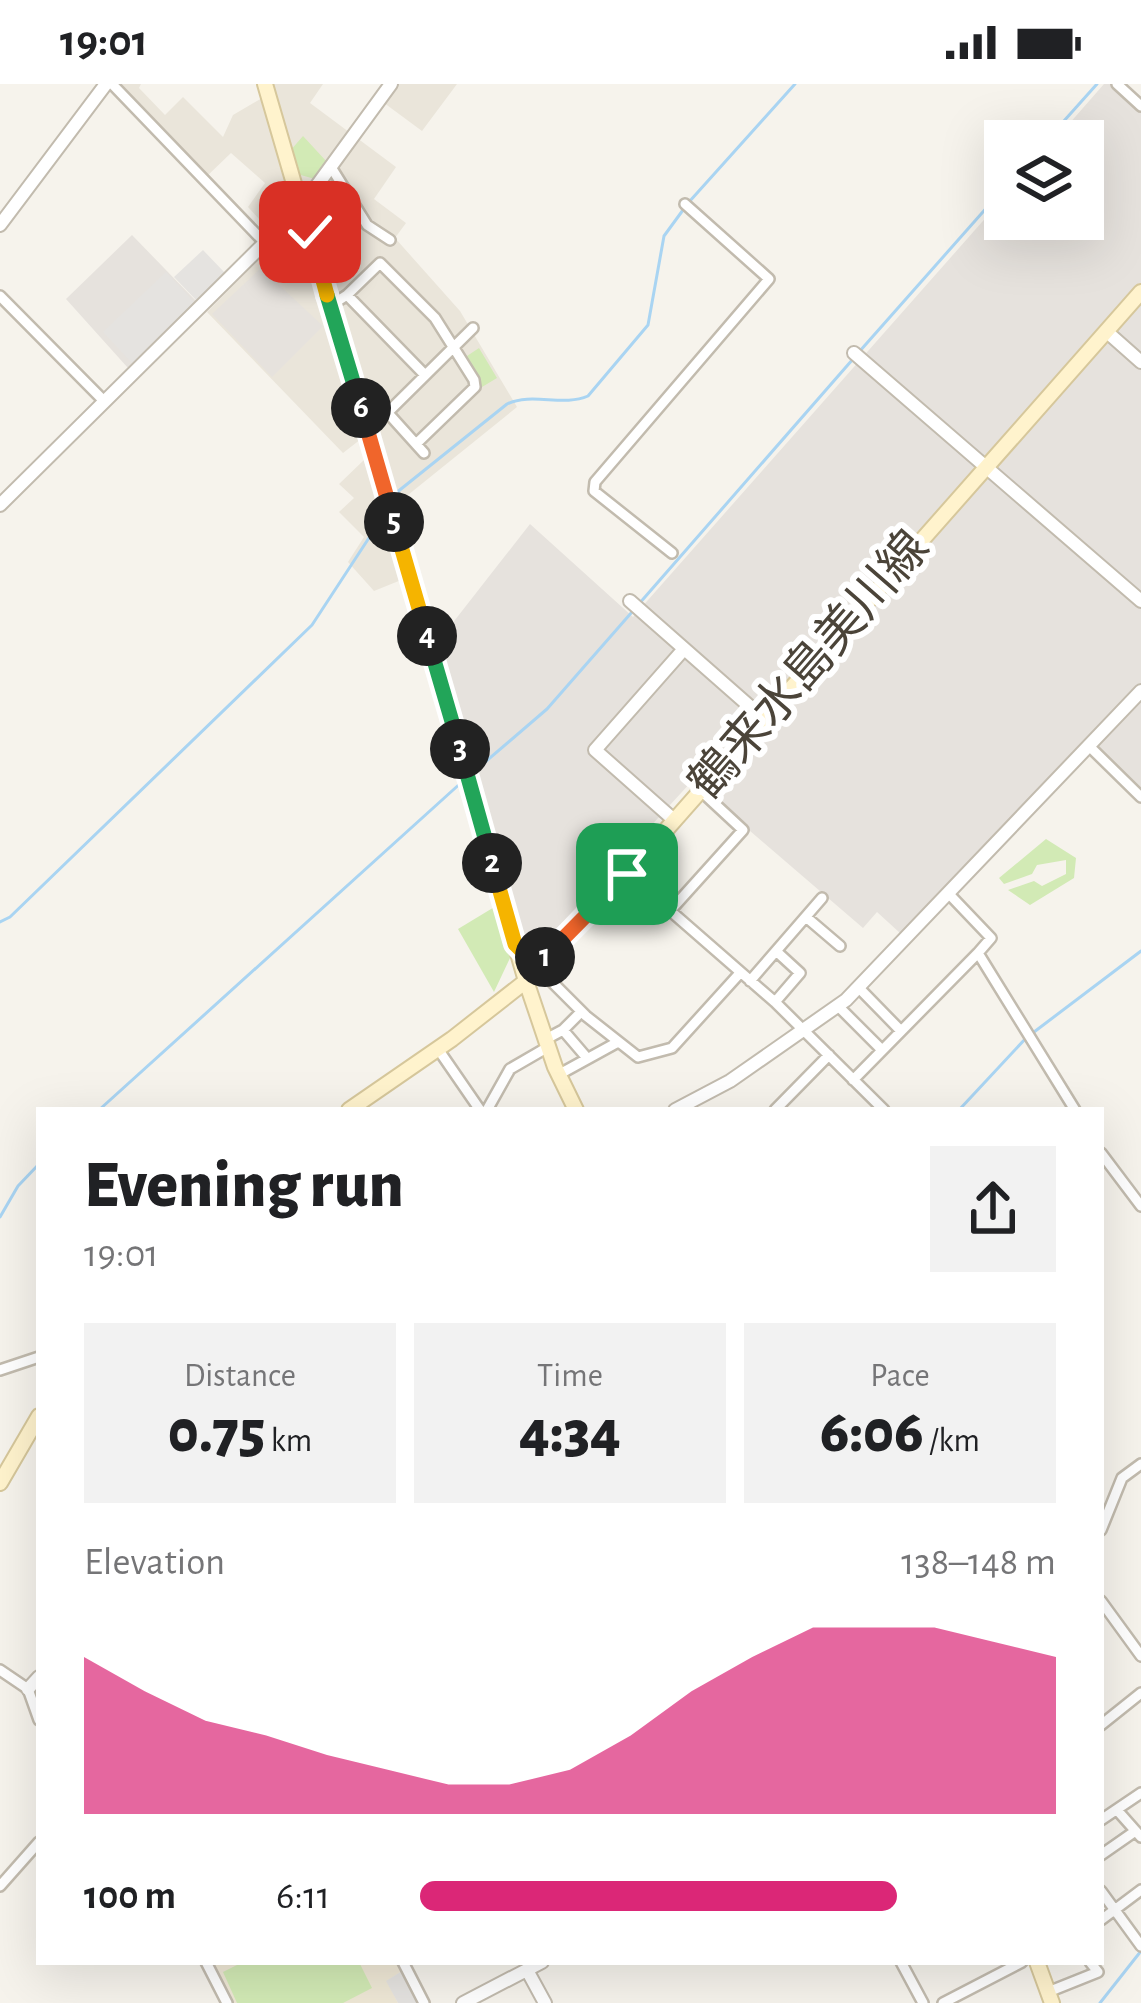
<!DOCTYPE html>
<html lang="en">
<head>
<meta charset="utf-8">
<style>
  body { margin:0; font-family:"Alegreya Sans","Noto Sans JP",sans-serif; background:#f2f2f2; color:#202124; height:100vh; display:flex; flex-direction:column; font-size:45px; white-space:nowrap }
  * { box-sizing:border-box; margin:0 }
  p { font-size:39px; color:#757577 }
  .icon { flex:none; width:66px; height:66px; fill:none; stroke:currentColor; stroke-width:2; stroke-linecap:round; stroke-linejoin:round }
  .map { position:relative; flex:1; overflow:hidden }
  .side { position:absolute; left:36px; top:1023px; width:1068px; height:858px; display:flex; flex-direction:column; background:#fff; border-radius:0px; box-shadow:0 12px 48px #0002 }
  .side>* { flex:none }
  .controls { position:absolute; left:984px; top:36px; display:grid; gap:24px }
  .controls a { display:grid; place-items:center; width:120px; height:120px; border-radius:0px; background:#fff; box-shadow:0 12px 48px #0002; font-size:60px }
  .pin { position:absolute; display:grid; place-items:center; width:102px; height:102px; color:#fff; margin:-51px; border-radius:24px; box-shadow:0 6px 18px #0006 }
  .km { position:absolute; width:60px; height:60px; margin:-30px; border-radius:50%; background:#222; color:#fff; font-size:33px; line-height:60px; text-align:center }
  .round { display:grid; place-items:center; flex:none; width:126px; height:126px; border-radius:0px; background:#f2f2f2 }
  .summary { display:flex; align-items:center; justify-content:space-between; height:204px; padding:0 48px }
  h1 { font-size:66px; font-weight:800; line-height:90px }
  .metrics { display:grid; grid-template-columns:repeat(3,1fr); gap:18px; height:204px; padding:12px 48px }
  .metrics div { display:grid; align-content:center; border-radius:0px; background:#f2f2f2; text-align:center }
  .metrics b { font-size:60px; font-weight:800 }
  .metrics small { font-size:33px; font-weight:400 }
  .metrics p { font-size:33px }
  .chart { height:336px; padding:24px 48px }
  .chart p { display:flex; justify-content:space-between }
  .chart svg { width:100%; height:216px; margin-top:12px; fill:#db2777; opacity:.7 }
  ul { padding:0 48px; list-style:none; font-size:39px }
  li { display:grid; grid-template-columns:192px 144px 1fr; align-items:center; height:90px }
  li i { height:30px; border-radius:15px; background:#db2777 }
  .status { display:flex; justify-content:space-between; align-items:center; height:84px; padding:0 60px; background:#fff; direction:ltr }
  .status svg { height:33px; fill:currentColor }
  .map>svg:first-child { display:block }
  .residential { fill:#eae5da }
  .industrial { fill:#e6e2dd }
  .education { fill:#efe8d6 }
  .green { fill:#d2eab5 }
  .parking { fill:#e5e3e0 }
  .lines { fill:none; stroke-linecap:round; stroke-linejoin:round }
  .stream { stroke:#a9d4f2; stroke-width:3 }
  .minor-casing { stroke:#c2bbae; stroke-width:14 }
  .tertiary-casing { stroke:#c2bbae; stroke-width:16 }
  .secondary-casing { stroke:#d6c79b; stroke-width:18 }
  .minor { stroke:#fff; stroke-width:9 }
  .tertiary { stroke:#fff; stroke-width:12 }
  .secondary { stroke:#fff3cd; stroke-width:14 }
  .split-1-casing { stroke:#fff; stroke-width:24 }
  .split-2-casing { stroke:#fff; stroke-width:24 }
  .split-3-casing { stroke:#fff; stroke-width:24 }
  .split-4-casing { stroke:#fff; stroke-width:24 }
  .split-5-casing { stroke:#fff; stroke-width:24 }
  .split-6-casing { stroke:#fff; stroke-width:24 }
  .split-7-casing { stroke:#fff; stroke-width:24 }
  .split-8-casing { stroke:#fff; stroke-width:24 }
  .split-1 { stroke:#f0652b; stroke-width:15 }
  .split-2 { stroke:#f5b400; stroke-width:15 }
  .split-3 { stroke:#22a559; stroke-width:15 }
  .split-4 { stroke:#22a559; stroke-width:15 }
  .split-5 { stroke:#f5b400; stroke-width:15 }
  .split-6 { stroke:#f0652b; stroke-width:15 }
  .split-7 { stroke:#22a559; stroke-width:15 }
  .split-8 { stroke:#f5b400; stroke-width:15 }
  .labels { text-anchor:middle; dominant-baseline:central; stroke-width:12; stroke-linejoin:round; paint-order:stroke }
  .street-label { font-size:48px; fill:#4b4439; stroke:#fff }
</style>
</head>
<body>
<div class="status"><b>19:01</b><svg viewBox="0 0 49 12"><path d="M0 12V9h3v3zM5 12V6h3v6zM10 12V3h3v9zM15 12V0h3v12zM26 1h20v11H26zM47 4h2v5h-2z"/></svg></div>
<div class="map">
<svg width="1141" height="1919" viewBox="0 0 1141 1919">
  <rect width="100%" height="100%" fill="#f6f3ec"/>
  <path class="residential" d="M116 0H141L139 4 165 31 183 13 223 53 233 31 262 14 258 0H323L310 19 396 83 374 115 406 139 395 154 460 227 517 323 398 419 416 490 374 507 348 478 364 453 339 428 354 414 339 400 365 375 361 355 343 369 207 228 278 156 248 123 265 99 231 69 206 93Z
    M386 0H457L422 47 376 13Z"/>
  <path class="industrial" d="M1104 0H1112L1141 25V718L1084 664 900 849 877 828 863 844 692 697 537 866 519 846 501 796 437 559 530 440 633 533 1005 112V135H1083V57H1054Z
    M132 151 197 218 128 284 66 215Z
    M261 184 323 242 272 293 212 230Z"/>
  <path class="education" d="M215 1878H398L402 1887 387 1897 398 1919H228L212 1885Z"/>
  <path class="green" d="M303 52 327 78 315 95 297 90 290 67Z
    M479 264 497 294 482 303 464 274Z
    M1046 755 1076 774 1074 794 1030 821 1008 806 1034 797 1042 802 1066 790V776L1037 781 1032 790 1004 800 999 794Z
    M496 822 511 872 494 908 458 845Z
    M243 1878H359L372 1904 343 1919H237L223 1888Z"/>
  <path class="parking" d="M203 166 225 189 196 216 174 193Z
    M166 188 194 218 132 279 103 248Z
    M402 1887 419 1919H398L386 1897Z"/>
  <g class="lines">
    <path class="stream" d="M1046 57 1097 0
      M689 118 795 0
      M859 268 1005 103
      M396 409 507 320C532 308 563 323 588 312L648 241 664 152 683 126
      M638 521 853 275
      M470 691 547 625 632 528
      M0 838 10 833 312 541 382 434
      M1034 948 1141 867
      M99 1026 463 697
      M959 1026 1027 953
      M0 1133 18 1102 39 1080
      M1101 1765 1126 1747
      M1100 1919 1141 1867"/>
    <g class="minor-casing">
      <path id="minor" d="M112 0 265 159
        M1117 0 1141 22
        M331 83 367 141 390 156
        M347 211 425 291
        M0 212 104 317
        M330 222 347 211 380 179 435 234 474 296 475 303 416 360
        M387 328 424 369
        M366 343 377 339 473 244
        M672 469 594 407 595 398 769 195 685 120
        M1089 662 1141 713
        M627 789 775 918 884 1026
        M949 810 991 854 978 869 1075 1026
        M670 827 743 746 701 707
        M806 833 840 862
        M538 884 586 932 638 973 672 964 740 889
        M750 897 822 814
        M858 903 901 947
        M775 918 800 889 776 867
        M838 922 882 966
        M563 946 587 974
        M546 955 563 946 581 928
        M438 965 480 1026
        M558 991 618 958
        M853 996 978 869
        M487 1026 510 985 548 963
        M775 1026 829 971
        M1101 1069 1141 1122
        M0 1286 39 1273
        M1101 1446 1122 1394 1141 1380
        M1101 1517 1141 1572
        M0 1586 28 1605 39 1636
        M1101 1641 1141 1609
        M1117 1726 1141 1753
        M1101 1736 1141 1709
        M1101 1771 1134 1748
        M0 1802 39 1758
        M1101 1807 1141 1862
        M1101 1836 1141 1806
        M206 1878 227 1919
        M403 1878 424 1919
        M901 1878 923 1919
        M1048 1908 1098 1888 1090 1878
        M943 1919 1022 1878"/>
    </g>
    <g class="tertiary-casing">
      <path id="tertiary" d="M0 141 106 0
        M1106 247 1141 278
        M854 269 1141 517
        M0 421 302 122 391 0
        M630 517 764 635
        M674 736 595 666 684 565
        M675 1026 730 997 846 916 1141 607
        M28 1605 39 1593
        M527 1886 545 1919
        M463 1919 542 1878"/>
    </g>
    <g class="secondary-casing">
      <path id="secondary" d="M265 0 526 897 555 983 576 1026
        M349 1026 452 955 526 897 605 815 1141 208
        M0 1399 39 1332
        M1037 1878 1052 1919"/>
    </g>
    <use href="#minor" class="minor"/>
    <use href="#tertiary" class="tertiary"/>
    <use href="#secondary" class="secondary"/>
  </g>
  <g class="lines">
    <g class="split-1-casing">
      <path id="split-1" d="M545 873 627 790"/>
    </g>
    <g class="split-2-casing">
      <path id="split-2" d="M492 779 515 860 527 872 545 873"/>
    </g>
    <g class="split-3-casing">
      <path id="split-3" d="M460 665 492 779"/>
    </g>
    <g class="split-4-casing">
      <path id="split-4" d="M427 552 460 665"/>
    </g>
    <g class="split-5-casing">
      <path id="split-5" d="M394 438 427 552"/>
    </g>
    <g class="split-6-casing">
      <path id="split-6" d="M361 324 394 438"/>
    </g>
    <g class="split-7-casing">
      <path id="split-7" d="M327 211 361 324"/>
    </g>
    <g class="split-8-casing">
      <path id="split-8" d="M310 148 327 211"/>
    </g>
    <use href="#split-1" class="split-1"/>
    <use href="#split-2" class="split-2"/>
    <use href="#split-3" class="split-3"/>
    <use href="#split-4" class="split-4"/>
    <use href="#split-5" class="split-5"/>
    <use href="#split-6" class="split-6"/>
    <use href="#split-7" class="split-7"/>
    <use href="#split-8" class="split-8"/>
  </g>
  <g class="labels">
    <g class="street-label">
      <text transform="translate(810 582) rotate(-49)">鶴来水島美川線</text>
    </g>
  </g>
</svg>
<div class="controls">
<a><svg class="icon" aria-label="layers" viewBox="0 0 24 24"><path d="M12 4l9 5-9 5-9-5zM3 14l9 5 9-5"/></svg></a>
</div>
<div class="pin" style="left:627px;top:790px;background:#1e9e55"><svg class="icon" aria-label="arrive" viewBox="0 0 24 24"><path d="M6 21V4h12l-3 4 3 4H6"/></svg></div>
<div class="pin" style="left:310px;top:148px;background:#d93025"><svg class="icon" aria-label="check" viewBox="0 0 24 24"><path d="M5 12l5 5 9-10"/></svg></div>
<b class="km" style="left:545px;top:873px">1</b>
<b class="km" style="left:492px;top:779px">2</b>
<b class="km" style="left:460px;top:665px">3</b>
<b class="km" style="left:427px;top:552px">4</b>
<b class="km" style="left:394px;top:438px">5</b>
<b class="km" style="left:361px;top:324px">6</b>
<section class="side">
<div class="summary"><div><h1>Evening run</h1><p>19:01</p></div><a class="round"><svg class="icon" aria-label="share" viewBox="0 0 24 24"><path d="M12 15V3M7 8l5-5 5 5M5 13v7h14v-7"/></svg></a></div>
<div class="metrics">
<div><p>Distance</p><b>0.75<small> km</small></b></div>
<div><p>Time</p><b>4:34</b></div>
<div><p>Pace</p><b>6:06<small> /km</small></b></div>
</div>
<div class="chart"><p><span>Elevation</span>138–148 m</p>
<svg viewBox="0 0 160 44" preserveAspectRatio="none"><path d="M0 44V12L10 19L20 25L30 28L40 32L50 35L60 38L70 38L80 35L90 28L100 19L110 12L120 6L130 6L140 6L150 9L160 12V44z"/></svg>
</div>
<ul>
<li><b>100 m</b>6:11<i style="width:75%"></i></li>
</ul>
</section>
</div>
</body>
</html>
